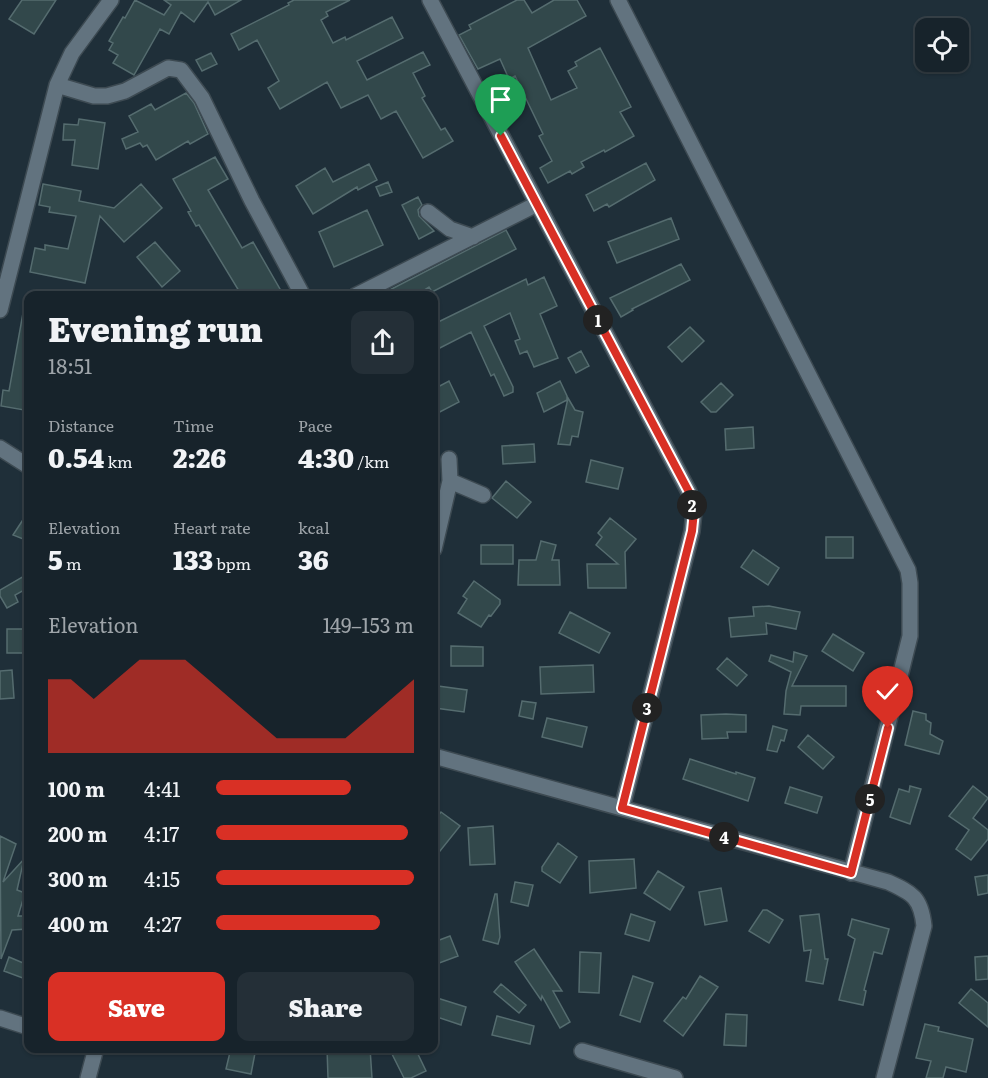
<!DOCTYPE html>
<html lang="en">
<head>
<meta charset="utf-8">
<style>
  body { margin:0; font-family:Literata,serif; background:#242f37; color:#f1f3f6; height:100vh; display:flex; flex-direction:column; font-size:22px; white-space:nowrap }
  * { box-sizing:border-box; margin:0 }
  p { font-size:20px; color:#9ea4a9 }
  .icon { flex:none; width:33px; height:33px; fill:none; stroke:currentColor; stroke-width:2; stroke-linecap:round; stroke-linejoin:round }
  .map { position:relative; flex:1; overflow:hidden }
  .details { position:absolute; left:24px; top:291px; width:414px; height:762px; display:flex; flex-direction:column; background:#17232b; border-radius:12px; box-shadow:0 2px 4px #0004,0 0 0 2px #364047 }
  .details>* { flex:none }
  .buttons { position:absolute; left:915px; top:18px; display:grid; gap:12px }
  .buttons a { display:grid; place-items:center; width:54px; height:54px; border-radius:12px; background:#17232b; box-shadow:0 2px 4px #0004,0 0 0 2px #364047; font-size:30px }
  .pin { position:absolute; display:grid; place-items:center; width:51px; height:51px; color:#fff; margin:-62px -26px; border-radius:50% 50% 50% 0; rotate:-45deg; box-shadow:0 0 6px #0007 }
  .pin .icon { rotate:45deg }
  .km { position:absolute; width:30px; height:30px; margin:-15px; border-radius:50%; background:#222; color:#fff; font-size:16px; line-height:30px; text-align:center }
  .round { display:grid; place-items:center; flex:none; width:63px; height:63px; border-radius:12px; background:#242f37 }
  .overview { display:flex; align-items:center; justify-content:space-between; height:102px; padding:0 24px }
  h1 { font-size:33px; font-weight:800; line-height:45px }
  .metrics { display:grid; grid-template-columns:repeat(3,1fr); gap:9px; height:102px; padding:6px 24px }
  .metrics div { display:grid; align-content:center }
  .metrics b { font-size:26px; font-weight:800 }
  .metrics small { font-size:16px; font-weight:400 }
  .metrics p { font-size:16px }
  .chart { height:168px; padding:12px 24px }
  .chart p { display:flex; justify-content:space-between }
  .chart svg { width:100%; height:108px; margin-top:6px; fill:#d93025; opacity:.7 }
  .button { display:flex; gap:12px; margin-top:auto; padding:12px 24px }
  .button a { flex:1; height:69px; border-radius:12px; background:#d93025; color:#fff; font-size:24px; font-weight:800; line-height:69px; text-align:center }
  .button a+a { background:#242f37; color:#f1f3f6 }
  ul { padding:0 24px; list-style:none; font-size:20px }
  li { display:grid; grid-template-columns:96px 72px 1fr; align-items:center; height:45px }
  li i { height:15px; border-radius:8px; background:#d93025 }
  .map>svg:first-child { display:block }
  .building { fill:#32484b; stroke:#556c6f; stroke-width:1.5 }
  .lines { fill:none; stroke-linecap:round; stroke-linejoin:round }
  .minor-casing { stroke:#3d4a52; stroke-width:18 }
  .minor { stroke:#62737f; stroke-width:15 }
  .route-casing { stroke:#fff; stroke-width:12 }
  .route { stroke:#d93025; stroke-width:8 }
</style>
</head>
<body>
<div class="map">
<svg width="988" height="1078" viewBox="0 0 988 1078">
  <rect width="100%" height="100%" fill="#1f2f39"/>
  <path class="building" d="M22 0H56L34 34 9 19Z
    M135 0 164 15 171 5 164 0H241L215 15 208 2 194 22 181 12 169 34 160 29 134 75 113 63 118 55 109 50 113 43 109 41 123 17 125 18Z
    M294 0H350L326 12 328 16 321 20 333 43 345 37 346 40 392 17 403 38 357 61 367 80 423 52 430 65 413 73 425 96 422 98 441 130 445 128 453 141 423 158 396 111 381 119 368 95 341 108 327 82 280 109 268 88 279 81 257 40 239 50 231 34 289 5 288 3Z
    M517 0H524L532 13 554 0H577L586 16 528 48 551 100 577 88 568 71 577 66 575 62 600 48 631 107 620 112 634 136 605 152 604 150 581 162 584 167 572 174 570 171 548 183 540 168 552 161 539 136 543 134 515 76 509 79 500 59 478 69 459 35 471 29 469 25Z
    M211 53 217 64 202 71 196 60Z
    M186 93 194 103 208 134 190 144 188 141 156 160 147 145 143 147 140 143 126 149 122 139 138 132 129 116 151 104 155 110Z
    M79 119 105 123 98 169 72 165 75 140H63L64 124 78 125Z
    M215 157 228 179 208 190 242 248 253 242 284 296H242L199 225 196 226 188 212 191 211 173 179Z
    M646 163 655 180 609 207 607 204 594 211 586 195Z
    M369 164 377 180 358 190 357 187 313 214 296 186 325 168 333 182Z
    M388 182 392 192 380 196 376 187Z
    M43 184 81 191 79 201 114 208 141 184 162 208 124 242 100 216 85 283 30 272 35 248 45 250V245L68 249 76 216 49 212 50 207 39 205Z
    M418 197 422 205 418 210 419 216 434 231 419 239 402 205Z
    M367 210 383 245 334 267 319 232Z
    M671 218 679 239 617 263 608 242Z
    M506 230 516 249 432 292 429 287 415 296H378Z
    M155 242 180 271 162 287 137 257Z
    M681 264 690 280 632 309 633 310 621 317 610 298Z
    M544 277 557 306 540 314 558 358 534 367 527 351 520 354 515 341 520 339 510 313 484 326 513 387V392L504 396 494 374 491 376 471 332 434 351V324L526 279 528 285Z
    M23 313H28V383L24 410 1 406 3 390 9 391Z
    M690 327 704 341 682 362 668 347Z
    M581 351 589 366 576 373 568 358Z
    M449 381 459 402 434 415V389Z
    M560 381 567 396V400L544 412 537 393Z
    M721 383 733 395 716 412H711L701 402Z
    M568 398 575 410 583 412 578 437 572 436 570 445 558 444Z
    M753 427 754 448 726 450 725 429Z
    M534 444 535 462 503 464 502 446Z
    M591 460 623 468 618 489 586 482Z
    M506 481 531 502 517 518 492 498Z
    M28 512V541L13 535Z
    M610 518 636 539 625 552 626 588H588L587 564H618L596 545 602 537 598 533Z
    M826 537H853V558H826Z
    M541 541 556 545 552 560H559L560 585H518L519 560H536Z
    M481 545H513V564H481Z
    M753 550 779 568 768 585 741 567Z
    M24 576 28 588 15 595 18 602 7 608 0 596V590Z
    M474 581 500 600V604L491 616 489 615 481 627 458 613 467 599 463 596Z
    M769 606 800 612 796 629 766 623 767 634 731 637 729 618 754 616 753 607Z
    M570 612 610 633 599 653 559 633Z
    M7 629H24V632H28V653H7Z
    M833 634 864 653 853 671 822 651Z
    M451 646 483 647V666H451Z
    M794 652 807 656 792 686H846V706H801L800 715 784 714 786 691 791 672 769 661 771 655 793 662Z
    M727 658 747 675 737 686 717 669Z
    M593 665 594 692 541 694 540 667Z
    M12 670 14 698 0 699V671Z
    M438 686 467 690 464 712 435 708Z
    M522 701 536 703 533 719 519 716Z
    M913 711 926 714V720L931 723 930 734 943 741 939 754 905 745Z
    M726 714 746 715V732H727L728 738 702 739 701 715Z
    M547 718 587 727 582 747 542 737Z
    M773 726 787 730 784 741 781 740 777 752 767 750Z
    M808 735 834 757 823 769 798 747Z
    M690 759 736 774V772L755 778 748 801 683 779Z
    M910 786 921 789 910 824 890 817 899 789 909 792Z
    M973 786 988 798 973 818 988 830V839L971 860 956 849 969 830 949 816Z
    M790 787 822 797 817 813 785 803Z
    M441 812 460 826 440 851 434 846V821Z
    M493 826 495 864 470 865 468 828Z
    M0 836 16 844 3 882 24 859 17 890 25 893 18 916H28V929L12 930 1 959Z
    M558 843 577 857 560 883 542 871V867Z
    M634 859 636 888 590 893 589 861Z
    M658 871 684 887 670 910 644 893Z
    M988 875V893L978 895 975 877Z
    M515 882 533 885 528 906 511 902Z
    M721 888 727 921 705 925 699 892Z
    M495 894H497L500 937 498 944 483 940Z
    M763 910H767L783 920 769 943 749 931Z
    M631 914 655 922 649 941 625 934Z
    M819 914 825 959H828L823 984 806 981 811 950 804 951 800 916Z
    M852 919 889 929 882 954 874 952 864 990 866 991 863 1005 839 1000 855 939 848 935Z
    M450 936 458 956 434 965V942Z
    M534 949 562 991H553L570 1022 560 1028 542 996 541 1000 515 962Z
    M580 952 601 953 599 993 579 992Z
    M988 956V979L976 980 975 957Z
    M9 957 28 965V980L4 971Z
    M633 976 653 983 640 1022 620 1015Z
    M700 976 718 987 683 1036 664 1021 683 997 686 999Z
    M501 984 526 1005 519 1013 494 992Z
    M971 989 988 1003V1027L959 1003Z
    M434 997 466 1007 461 1025 434 1016Z
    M726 1014 747 1015 746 1046 724 1045Z
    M497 1016 534 1026 530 1044 492 1035Z
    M925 1024 939 1027 938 1031 973 1039 966 1072 946 1067 943 1078H926L931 1061 916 1058Z
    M231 1048H256L251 1074 226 1069Z
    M327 1048H370L372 1078H328Z
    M389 1048H415L426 1071 411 1078H404Z"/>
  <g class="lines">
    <g class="minor-casing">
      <path id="minor" d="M430 0 689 492 694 511 692 531 622 808
        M618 0 908 570 910 583V636L851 873
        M57 85 94 96H107L125 91 168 68 181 70 202 98 252 201 303 296
        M428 212 450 229 473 237
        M355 296 537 204
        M0 310 57 85 72 53 111 0
        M0 448 28 466
        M450 481 483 495
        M434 549 450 481 449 459
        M434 756 888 882C912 893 921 897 924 926L884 1078
        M0 1018 28 1027
        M582 1051 675 1078
        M88 1078 96 1048"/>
    </g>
    <use href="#minor" class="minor"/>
  </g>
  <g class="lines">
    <g class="route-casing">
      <path id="route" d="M501 136 689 492 694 511 692 531 622 808 851 873 888 728"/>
    </g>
    <use href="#route" class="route"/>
  </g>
</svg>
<div class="buttons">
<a><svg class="icon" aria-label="locate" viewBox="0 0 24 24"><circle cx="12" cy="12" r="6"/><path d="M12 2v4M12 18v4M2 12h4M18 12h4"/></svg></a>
</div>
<div class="pin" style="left:501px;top:136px;background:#1e9e55"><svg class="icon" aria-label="arrive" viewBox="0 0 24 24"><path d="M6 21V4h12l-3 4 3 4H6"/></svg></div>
<div class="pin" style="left:888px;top:728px;background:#d93025"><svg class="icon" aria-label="check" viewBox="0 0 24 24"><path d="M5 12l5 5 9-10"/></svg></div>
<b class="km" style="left:598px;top:320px">1</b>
<b class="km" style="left:692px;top:505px">2</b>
<b class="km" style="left:647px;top:708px">3</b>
<b class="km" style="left:724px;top:837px">4</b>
<b class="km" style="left:870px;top:799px">5</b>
<section class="details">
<div class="overview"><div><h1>Evening run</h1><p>18:51</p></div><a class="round"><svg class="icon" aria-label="share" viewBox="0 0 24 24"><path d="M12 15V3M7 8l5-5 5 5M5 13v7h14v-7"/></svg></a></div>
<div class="metrics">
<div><p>Distance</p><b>0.54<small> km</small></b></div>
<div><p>Time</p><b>2:26</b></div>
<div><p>Pace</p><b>4:30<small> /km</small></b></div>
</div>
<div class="metrics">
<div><p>Elevation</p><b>5<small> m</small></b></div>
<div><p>Heart rate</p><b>133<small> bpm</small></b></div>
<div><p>kcal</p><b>36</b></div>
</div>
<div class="chart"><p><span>Elevation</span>149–153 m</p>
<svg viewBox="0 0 160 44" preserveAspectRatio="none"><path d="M0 44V14L10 14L20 22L30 14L40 6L50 6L60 6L70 14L80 22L90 30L100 38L110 38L120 38L130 38L140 30L150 22L160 14V44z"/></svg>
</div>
<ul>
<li><b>100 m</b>4:41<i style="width:68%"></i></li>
<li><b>200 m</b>4:17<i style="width:97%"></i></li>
<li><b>300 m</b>4:15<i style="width:100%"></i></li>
<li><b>400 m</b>4:27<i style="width:83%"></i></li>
</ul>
<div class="button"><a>Save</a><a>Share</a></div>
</section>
</div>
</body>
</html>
